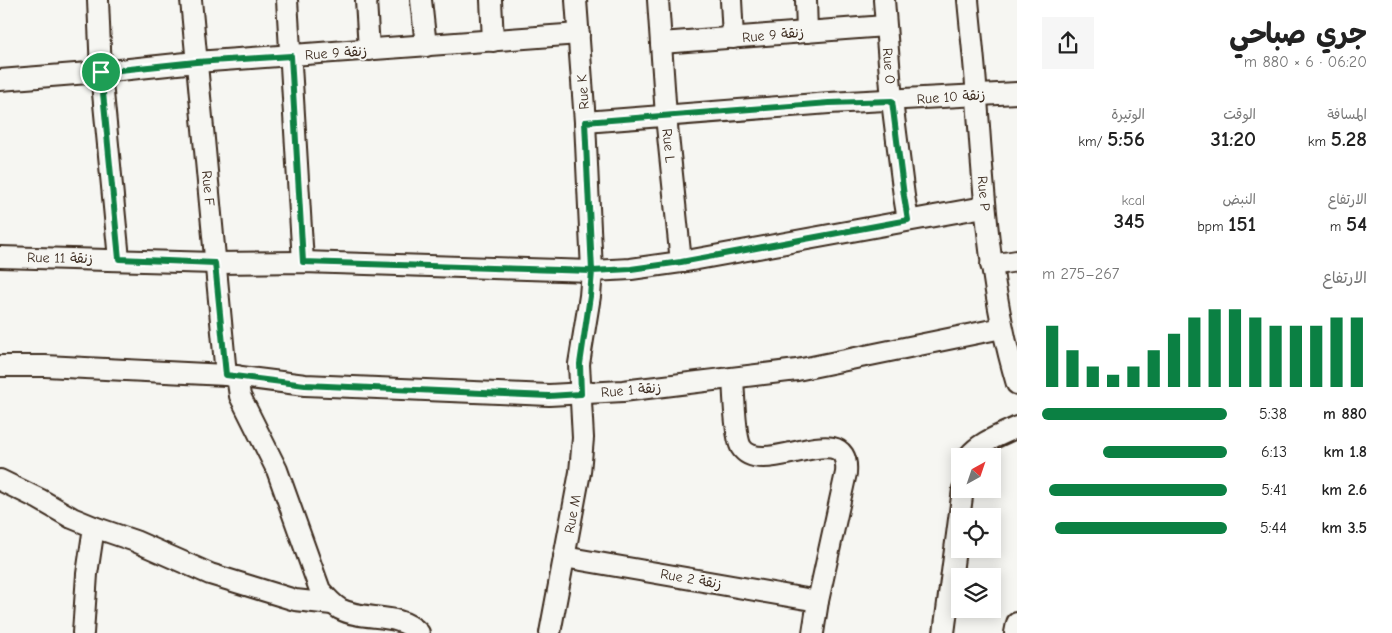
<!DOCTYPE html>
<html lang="ar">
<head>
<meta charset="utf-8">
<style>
  body { margin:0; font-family:"Comic Neue","Playpen Sans Arabic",sans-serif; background:#f6f6f6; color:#222; direction:rtl; height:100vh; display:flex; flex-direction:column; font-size:19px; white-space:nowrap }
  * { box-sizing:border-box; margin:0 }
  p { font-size:16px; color:#767676 }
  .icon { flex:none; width:28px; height:28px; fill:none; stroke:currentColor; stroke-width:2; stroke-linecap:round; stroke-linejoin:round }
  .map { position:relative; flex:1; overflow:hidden; direction:ltr }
  .details { display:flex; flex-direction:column; background:#fff; width:375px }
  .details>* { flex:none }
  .needle { width:32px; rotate:40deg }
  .tools { position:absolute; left:951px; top:448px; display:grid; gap:10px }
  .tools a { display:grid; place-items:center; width:50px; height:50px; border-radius:0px; background:#fff; box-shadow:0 2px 12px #0003; font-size:25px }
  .pin { position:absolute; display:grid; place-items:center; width:42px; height:42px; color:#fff; margin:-21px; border:2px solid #fff; border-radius:50%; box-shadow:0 1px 5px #0007 }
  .round { display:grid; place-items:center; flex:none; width:52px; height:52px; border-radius:0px; background:#f6f6f6 }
  .overview { display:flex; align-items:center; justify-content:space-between; height:85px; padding:0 25px }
  h1 { font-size:28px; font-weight:700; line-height:38px }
  .metrics { display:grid; grid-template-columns:repeat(3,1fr); gap:8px; height:85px; padding:5px 25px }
  .metrics div { display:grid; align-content:center }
  .metrics b { font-size:21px; font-weight:700 }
  .metrics small { font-size:14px; font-weight:400 }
  .metrics p { font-size:14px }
  .chart { height:140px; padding:10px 25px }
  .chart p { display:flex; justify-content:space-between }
  .chart svg { width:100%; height:90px; margin-top:5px; stroke:#0b8043; stroke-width:6 }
  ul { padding:0 25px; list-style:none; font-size:16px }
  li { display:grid; grid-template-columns:80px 60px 1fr; align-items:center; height:38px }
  li i { height:12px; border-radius:6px; background:#0b8043 }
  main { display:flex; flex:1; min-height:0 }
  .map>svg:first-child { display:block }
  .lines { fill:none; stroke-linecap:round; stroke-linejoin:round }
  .minor-casing { stroke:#3b2a1e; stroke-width:24 }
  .minor { stroke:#f6f6f2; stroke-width:20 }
  .route-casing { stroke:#fff; stroke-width:10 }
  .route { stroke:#0b8043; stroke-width:6 }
  .labels { text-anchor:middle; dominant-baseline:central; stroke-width:4; stroke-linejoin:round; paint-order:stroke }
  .street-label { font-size:14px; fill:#3b2a1e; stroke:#f6f6f2 }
</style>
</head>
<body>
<main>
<section class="details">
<div class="overview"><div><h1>جري صباحي</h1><p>06:20 · 6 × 880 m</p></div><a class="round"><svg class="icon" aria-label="share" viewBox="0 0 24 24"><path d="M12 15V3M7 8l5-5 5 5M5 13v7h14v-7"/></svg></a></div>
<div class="metrics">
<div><p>المسافة</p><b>5.28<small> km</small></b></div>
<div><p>الوقت</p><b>31:20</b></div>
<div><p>الوتيرة</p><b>5:56<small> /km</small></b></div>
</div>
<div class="metrics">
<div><p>الارتفاع</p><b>54<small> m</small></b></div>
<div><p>النبض</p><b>151<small> bpm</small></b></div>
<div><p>kcal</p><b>345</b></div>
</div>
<div class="chart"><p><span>الارتفاع</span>267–275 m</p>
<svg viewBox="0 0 160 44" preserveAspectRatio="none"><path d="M5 44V14M15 44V26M25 44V34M35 44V38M45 44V34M55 44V26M65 44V18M75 44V10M85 44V6M95 44V6M105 44V10M115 44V14M125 44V14M135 44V14M145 44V10M155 44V10"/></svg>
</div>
<ul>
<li><b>880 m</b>5:38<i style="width:100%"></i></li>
<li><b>1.8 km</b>6:13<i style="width:67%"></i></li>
<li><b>2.6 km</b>5:41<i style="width:96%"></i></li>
<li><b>3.5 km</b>5:44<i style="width:93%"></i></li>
</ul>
</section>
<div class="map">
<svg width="1017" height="633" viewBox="0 0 1017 633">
  <rect width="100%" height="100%" fill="#f6f6f2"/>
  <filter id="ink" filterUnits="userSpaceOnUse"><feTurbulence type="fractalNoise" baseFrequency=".02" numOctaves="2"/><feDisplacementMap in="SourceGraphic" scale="10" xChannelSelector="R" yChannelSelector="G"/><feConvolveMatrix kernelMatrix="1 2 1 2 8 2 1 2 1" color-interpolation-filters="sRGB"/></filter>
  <g filter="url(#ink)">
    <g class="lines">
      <g class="minor-casing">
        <g id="minor">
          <path d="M98 0 101 72 119 259"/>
          <path id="s1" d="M191 0 226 375"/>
          <path d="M287 0 303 262"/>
          <path d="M366 0 369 50"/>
          <path d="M421 0 426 46"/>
          <path d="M491 0 493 41"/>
          <path id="s2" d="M658 0 666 116 681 262"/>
          <path d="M731 0 733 38"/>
          <path d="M806 0 807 32"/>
          <path id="s3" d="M884 0 892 101 904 196 908 220"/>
          <path id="s4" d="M968 0C971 33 975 66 977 99 984 195 989 291 1017 384"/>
          <path d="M661 43 885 26"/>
          <path d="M0 80 101 72 196 62 579 34"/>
          <path d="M585 122 829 103 1017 93"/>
          <path d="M0 257 215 263 303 262 592 271 631 269 681 262 984 207"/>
          <path d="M991 265 1017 261"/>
          <path d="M0 366H45L226 375 305 385 549 395 623 391 797 370 1002 328"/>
          <path d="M237 376 240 396 277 470 320 590C326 597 332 604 340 609 365 622 398 611 419 633"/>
          <path d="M733 378C734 393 735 436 741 447 762 481 851 413 846 473L818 601 813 633"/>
          <path d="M969 456C980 442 1001 435 1017 427"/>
          <path d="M0 480 39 499 72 518 94 527 87 574 83 633"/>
          <path d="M94 527 135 541 210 574 295 600 332 604"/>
          <path d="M564 557 818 601"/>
          <path id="s5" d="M550 633 580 472 583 438 579 364 590 296 592 271 585 122 576 0"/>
          <path d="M944 633 963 489"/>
          <path d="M1015 633 1017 623"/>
        </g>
      </g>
      <use href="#minor" class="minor"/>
    </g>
  </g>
  <g class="lines" filter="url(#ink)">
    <g class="route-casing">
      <path id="route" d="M101 72 119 259 215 263 226 375 305 385 549 396 581 394 580 364 590 296 592 271 631 269 681 262 908 220 904 196 892 101 829 103 585 122 592 271 303 262 291 56 196 62 101 72"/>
    </g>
    <use href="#route" class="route"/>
  </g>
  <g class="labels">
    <g class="street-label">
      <text transform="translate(773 35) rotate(-5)">Rue 9 زنقة</text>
      <text transform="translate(336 53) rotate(-4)">Rue 9 زنقة</text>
      <text stroke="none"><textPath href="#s3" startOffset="66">Rue O</textPath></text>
      <text transform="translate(583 92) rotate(-94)">Rue K</text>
      <text transform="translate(951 97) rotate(-4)">Rue 10 زنقة</text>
      <text stroke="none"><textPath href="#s2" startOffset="146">Rue L</textPath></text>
      <text stroke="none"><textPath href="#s1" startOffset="189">Rue F</textPath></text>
      <text stroke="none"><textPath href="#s4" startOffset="194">Rue P</textPath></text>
      <text transform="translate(60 258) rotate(1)">Rue 11 زنقة</text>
      <text transform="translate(631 390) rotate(-5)">Rue 1 زنقة</text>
      <text stroke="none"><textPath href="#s5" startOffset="121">Rue M</textPath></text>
      <text transform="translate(691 579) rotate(10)">Rue 2 زنقة</text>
    </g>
  </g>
</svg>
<div class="tools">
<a><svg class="needle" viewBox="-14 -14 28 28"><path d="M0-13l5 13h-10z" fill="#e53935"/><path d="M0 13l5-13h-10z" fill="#767676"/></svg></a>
<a><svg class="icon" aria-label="locate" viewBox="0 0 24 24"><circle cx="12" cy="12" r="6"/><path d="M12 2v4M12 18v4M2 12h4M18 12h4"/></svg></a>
<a><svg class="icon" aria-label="layers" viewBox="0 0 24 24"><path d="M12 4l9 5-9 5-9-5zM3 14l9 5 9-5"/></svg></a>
</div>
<div class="pin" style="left:101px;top:72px;background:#1e9e55"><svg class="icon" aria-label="arrive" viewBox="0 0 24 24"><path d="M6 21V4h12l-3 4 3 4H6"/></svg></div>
</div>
</main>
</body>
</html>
